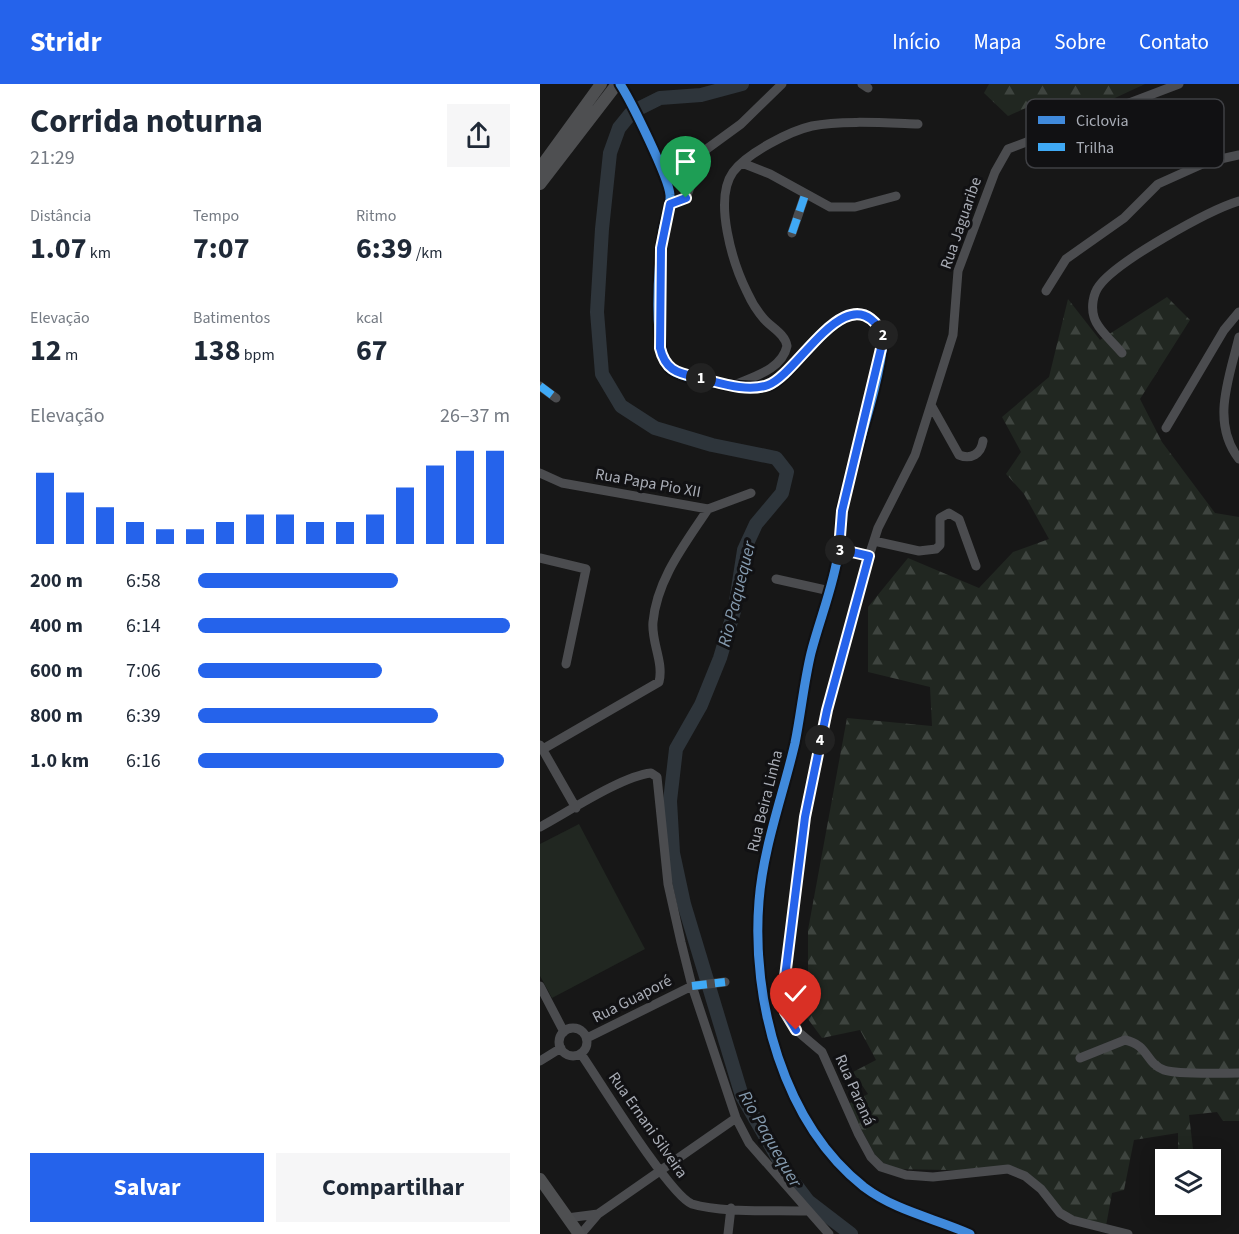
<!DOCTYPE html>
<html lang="pt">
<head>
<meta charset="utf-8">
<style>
  body { margin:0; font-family:"Source Sans 3",sans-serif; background:#f6f6f7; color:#1f2937; height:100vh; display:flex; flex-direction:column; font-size:22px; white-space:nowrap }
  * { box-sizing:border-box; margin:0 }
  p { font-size:20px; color:#747a83 }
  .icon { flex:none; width:33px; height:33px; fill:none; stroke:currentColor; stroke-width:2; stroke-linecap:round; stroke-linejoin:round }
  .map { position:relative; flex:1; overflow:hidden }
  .drawer { display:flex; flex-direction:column; background:#fff; width:540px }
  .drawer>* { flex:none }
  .tools { position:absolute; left:615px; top:1065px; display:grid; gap:12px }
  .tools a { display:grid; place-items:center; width:66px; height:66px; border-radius:0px; background:#fff; box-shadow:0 3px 15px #0003; font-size:30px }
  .pin { position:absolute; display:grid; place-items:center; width:51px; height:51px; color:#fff; margin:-62px -26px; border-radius:50% 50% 50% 0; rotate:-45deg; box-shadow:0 0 6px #0007 }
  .pin .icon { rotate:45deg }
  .km { position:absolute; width:30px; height:30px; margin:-15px; border-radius:50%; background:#222; color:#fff; font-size:16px; line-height:30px; text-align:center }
  .round { display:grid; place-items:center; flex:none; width:63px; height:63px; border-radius:0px; background:#f6f6f7 }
  .overview { display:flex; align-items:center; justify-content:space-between; height:102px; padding:0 30px }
  h1 { font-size:33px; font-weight:700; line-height:45px }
  .stats { display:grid; grid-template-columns:repeat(3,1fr); gap:9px; height:102px; padding:6px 30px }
  .stats div { display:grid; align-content:center }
  .stats b { font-size:30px; font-weight:700 }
  .stats small { font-size:16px; font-weight:400 }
  .stats p { font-size:16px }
  .chart { height:168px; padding:12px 30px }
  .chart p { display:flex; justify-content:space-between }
  .chart svg { width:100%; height:108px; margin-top:6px; stroke:#2563eb; stroke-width:6 }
  .cta { display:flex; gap:12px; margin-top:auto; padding:12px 30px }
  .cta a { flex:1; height:69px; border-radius:0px; background:#2563eb; color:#fff; font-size:24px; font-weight:700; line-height:69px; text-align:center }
  .cta a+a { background:#f6f6f7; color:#1f2937 }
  ul { padding:0 30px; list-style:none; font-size:20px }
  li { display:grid; grid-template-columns:96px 72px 1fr; align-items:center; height:45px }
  li i { height:15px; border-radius:8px; background:#2563eb }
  header { display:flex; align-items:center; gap:36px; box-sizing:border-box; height:84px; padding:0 30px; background:#2563eb; color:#fff }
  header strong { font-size:28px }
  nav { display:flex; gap:33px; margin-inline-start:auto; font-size:21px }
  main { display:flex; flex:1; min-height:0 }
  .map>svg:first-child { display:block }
  .grass { fill:#212721 }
  .forest { fill:url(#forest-firs) }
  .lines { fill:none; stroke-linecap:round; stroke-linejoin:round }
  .river { stroke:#2e353b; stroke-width:14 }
  .minor { stroke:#4b4c4f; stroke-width:9 }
  .major { stroke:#4e4f51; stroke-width:12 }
  .quiet { stroke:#3fa9f5; stroke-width:8; stroke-dasharray:15 8; stroke-linecap:butt }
  .cycleway-casing { stroke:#111113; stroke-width:13 }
  .cycleway { stroke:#408adc; stroke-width:9 }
  .route-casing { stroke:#fff; stroke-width:12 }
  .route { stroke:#2563eb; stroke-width:8 }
  .labels { text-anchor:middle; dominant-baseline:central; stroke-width:6; stroke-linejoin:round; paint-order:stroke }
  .street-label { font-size:16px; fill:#a9adb6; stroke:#111113 }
  .water-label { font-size:18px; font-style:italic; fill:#849aae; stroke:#111113 }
  .key { fill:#111113; stroke:#3f4044; stroke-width:1.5 }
  .key-label { font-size:16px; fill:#a9adb6 }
</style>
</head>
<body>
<header>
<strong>Stridr</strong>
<nav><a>Início</a><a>Mapa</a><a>Sobre</a><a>Contato</a></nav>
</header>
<main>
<section class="drawer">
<div class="overview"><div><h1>Corrida noturna</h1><p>21:29</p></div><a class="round"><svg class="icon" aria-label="share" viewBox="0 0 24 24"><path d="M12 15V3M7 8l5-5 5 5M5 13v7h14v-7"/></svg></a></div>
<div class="stats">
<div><p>Distância</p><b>1.07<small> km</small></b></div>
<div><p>Tempo</p><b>7:07</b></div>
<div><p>Ritmo</p><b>6:39<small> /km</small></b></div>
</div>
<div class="stats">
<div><p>Elevação</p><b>12<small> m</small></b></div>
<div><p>Batimentos</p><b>138<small> bpm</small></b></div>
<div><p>kcal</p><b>67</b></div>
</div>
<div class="chart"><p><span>Elevação</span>26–37 m</p>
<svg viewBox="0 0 160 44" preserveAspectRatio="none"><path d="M5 44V15M15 44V23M25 44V29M35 44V35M45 44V38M55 44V38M65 44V35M75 44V32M85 44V32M95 44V35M105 44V35M115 44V32M125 44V21M135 44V12M145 44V6M155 44V6"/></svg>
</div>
<ul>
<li><b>200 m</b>6:58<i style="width:64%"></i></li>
<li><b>400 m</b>6:14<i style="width:100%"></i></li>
<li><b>600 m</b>7:06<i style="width:59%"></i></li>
<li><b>800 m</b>6:39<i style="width:77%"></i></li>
<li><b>1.0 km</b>6:16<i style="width:98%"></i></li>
</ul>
<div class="cta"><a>Salvar</a><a>Compartilhar</a></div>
</section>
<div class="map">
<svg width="699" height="1150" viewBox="0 0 699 1150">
  <defs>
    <pattern id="forest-firs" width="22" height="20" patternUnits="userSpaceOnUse" patternTransform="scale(1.5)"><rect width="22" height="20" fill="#212721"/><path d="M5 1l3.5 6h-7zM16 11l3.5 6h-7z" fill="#3e443f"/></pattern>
  </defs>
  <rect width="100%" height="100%" fill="#171717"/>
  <path class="grass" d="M39 740 105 865 12 914 0 892V760Z"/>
  <path class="forest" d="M449 0H605L517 41 488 23 468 32 444 9Z
    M627 213 650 236 600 315 622 358 675 429 699 433V1037H683L677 1028 649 1031 653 1065 638 1066V1049L594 1056 584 1106 572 1109 566 1142 532 1134 483 1095 465 1087 351 1085 337 1075 308 1020 328 1010 313 988 336 976 320 946 282 954 265 931 260 909 268 889V846L307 634 392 642 390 603 328 588V523L368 474 439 504 473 468 509 455 484 410 466 390 481 368 462 333 509 293 528 215 560 256Z"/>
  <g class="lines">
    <path class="river" d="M202 0 161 11 120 14 92 28 79 44 70 69 62 145 57 228 62 290 81 322 115 344 172 361 236 374 247 388 242 409 216 440 204 466 195 524 180 574 161 621 136 665 130 717 133 769 144 820 202 1012 246 1088 268 1117 311 1150"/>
    <path class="minor" d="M80 0C91 17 129 94 130 111 131 123 125 135 123 147 119 172 110 275 133 287 149 296 214 308 231 301 260 287 310 187 344 252 338 311 314 368 302 425 300 438 301 452 299 465 294 501 280 534 271 569 264 598 261 629 255 659 243 711 223 764 219 817 211 916 243 1039 324 1103 356 1127 394 1134 430 1150
      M322 0 328 4
      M202 79 230 90 290 123H315L356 112
      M130 120 146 114 164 67 201 40 242 0
      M252 149 265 111
      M506 207 526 175 584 134 618 100 667 78 699 71
      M699 253C690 292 670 338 699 375
      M582 269C574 259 557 245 554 233 551 223 553 210 559 202 577 177 669 126 699 117
      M0 302 16 314
      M192 302C212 293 242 286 247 262 245 250 232 244 224 235 217 227 211 217 207 208 193 180 173 116 193 88 207 69 250 47 272 42 300 36 348 39 378 40
      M391 321 419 371C431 376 441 370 443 357
      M626 344 684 246 699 228
      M0 389 22 399 168 425 211 409
      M334 457 379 467 396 465 400 461V434L409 429 419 435 436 482
      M299 465 329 472 338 444 375 371 413 251 418 187 455 88 468 65 639 0
      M329 472 287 626 265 733 245 893V928L256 946 282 968 318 1049 331 1073 341 1083 366 1091 393 1093 468 1085 485 1092 501 1105 520 1129 532 1136 588 1150
      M0 474 46 485 26 580
      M236 495 290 507
      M0 661 36 724
      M3 665 119 598C124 578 111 558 113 538 117 495 145 460 168 425
      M0 743C28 728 82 692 111 689L117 693 128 800 141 858 152 902 196 1034 209 1059 289 1150
      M0 902 24 948
      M19 958a14 14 0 1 1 28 0a14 14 0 1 1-28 0Z
      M47 954 152 902 185 898
      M41 970C59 996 130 1112 152 1120 181 1129 234 1126 266 1127
      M540 974 585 956C609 961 605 979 624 986 638 991 682 989 699 989
      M0 977 21 964
      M27 1134 58 1130
      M41 1150 58 1130 196 1034
      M188 1150 191 1124"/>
    <path class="major" d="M0 84 61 0
      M0 100 77 0
      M0 1095 39 1150"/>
    <path class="quiet" d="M252 149 265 111
      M0 302 16 314
      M152 902 185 898"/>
    <g class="cycleway-casing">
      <path id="cycleway" d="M80 0C91 17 129 94 130 111 131 123 125 135 123 147 119 172 110 275 133 287 149 296 214 308 231 301 260 287 310 187 344 252 338 311 314 368 302 425 300 438 301 452 299 465 294 501 280 534 271 569 264 598 261 629 255 659 243 711 223 764 219 817 211 916 243 1039 324 1103 356 1127 394 1134 430 1150"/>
    </g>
    <use href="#cycleway" class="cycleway"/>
  </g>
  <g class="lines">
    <g class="route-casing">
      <path id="route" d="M146 114 130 120 121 164 120 264C125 285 136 289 156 293 178 298 206 309 228 301 259 290 309 186 344 252L302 427 299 465 329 472 287 626 265 733 245 893V928L256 946"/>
    </g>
    <use href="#route" class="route"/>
  </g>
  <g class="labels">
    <g class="street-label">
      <text transform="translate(421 139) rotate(-71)">Rua Jaguaribe</text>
      <text transform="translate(108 399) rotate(10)">Rua Papa Pio XII</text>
      <text transform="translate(225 717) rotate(-76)">Rua Beira Linha</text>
      <text transform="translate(92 915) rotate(-27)">Rua Guaporé</text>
      <text transform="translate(315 1006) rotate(66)">Rua Paraná</text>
      <text transform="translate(108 1041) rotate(55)">Rua Ernani Silveira</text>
    </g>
    <g class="water-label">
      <text transform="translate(197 510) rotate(-76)">Rio Paquequer</text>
      <text transform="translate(230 1055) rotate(60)">Rio Paquequer</text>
    </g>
  </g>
  <rect x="486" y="15" width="198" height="69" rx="9" class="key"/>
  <rect x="498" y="32" width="27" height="8" fill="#408adc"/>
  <rect x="498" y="59" width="27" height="8" fill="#3fa9f5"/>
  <g class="key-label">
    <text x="536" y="42">Ciclovia</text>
    <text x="536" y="69">Trilha</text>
  </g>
</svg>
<div class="tools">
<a><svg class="icon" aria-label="layers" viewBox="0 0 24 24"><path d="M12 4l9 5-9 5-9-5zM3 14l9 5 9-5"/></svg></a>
</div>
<div class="pin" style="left:146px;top:114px;background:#1e9e55"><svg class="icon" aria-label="arrive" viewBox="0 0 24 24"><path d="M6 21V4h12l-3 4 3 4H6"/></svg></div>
<div class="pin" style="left:256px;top:946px;background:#d93025"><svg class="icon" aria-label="check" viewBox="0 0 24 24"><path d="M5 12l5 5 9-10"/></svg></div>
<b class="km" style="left:161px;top:294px">1</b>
<b class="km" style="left:343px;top:251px">2</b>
<b class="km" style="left:300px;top:466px">3</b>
<b class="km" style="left:280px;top:656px">4</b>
</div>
</main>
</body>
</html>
